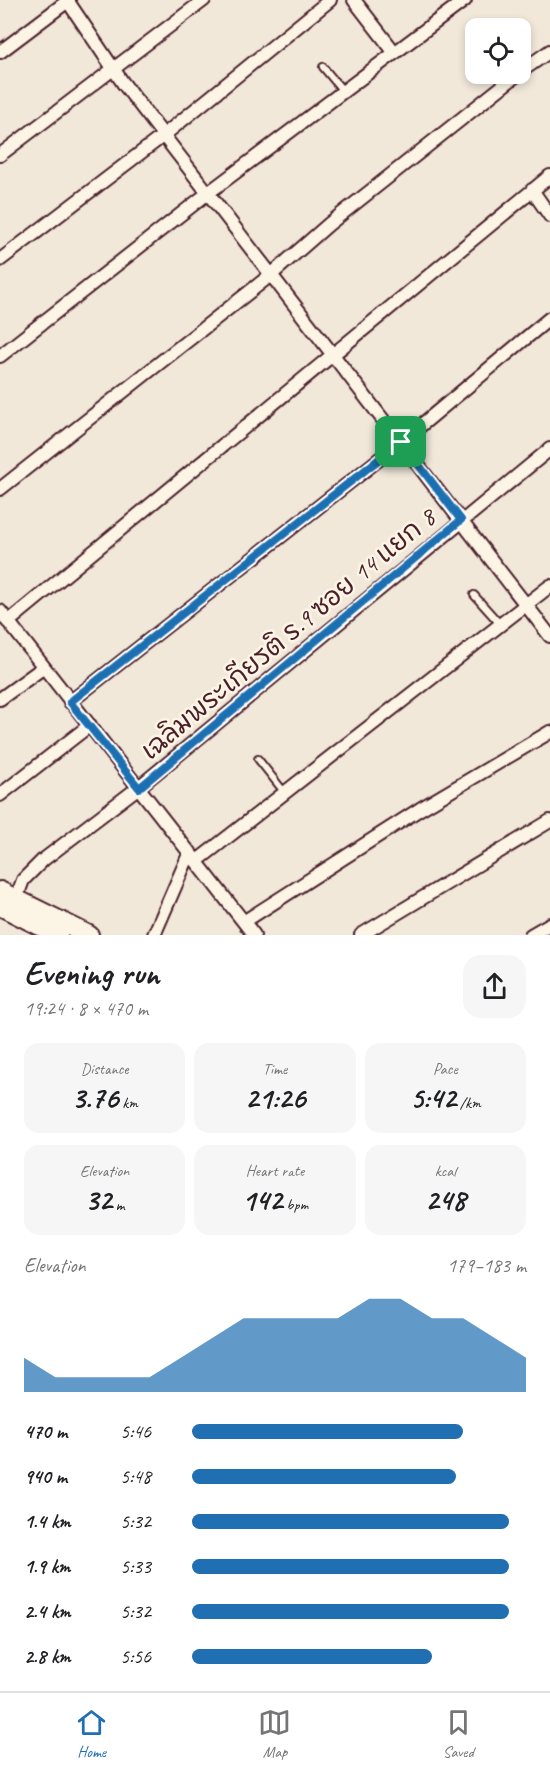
<!DOCTYPE html>
<html lang="en">
<head>
<meta charset="utf-8">
<style>
  body { margin:0; font-family:Caveat,"Playpen Sans Thai",sans-serif; background:#f6f6f6; color:#202124; height:100vh; display:flex; flex-direction:column; font-size:22px; white-space:nowrap }
  * { box-sizing:border-box; margin:0 }
  p { font-size:20px; color:#757577 }
  .icon { flex:none; width:33px; height:33px; fill:none; stroke:currentColor; stroke-width:2; stroke-linecap:round; stroke-linejoin:round }
  .map { position:relative; height:935px; overflow:hidden }
  .side { display:flex; flex-direction:column; background:#fff; flex:1 }
  .side>* { flex:none }
  .buttons { position:absolute; left:465px; top:18px; display:grid; gap:12px }
  .buttons a { display:grid; place-items:center; width:66px; height:66px; border-radius:12px; background:#fff; box-shadow:0 3px 9px #0003; font-size:30px }
  .pin { position:absolute; display:grid; place-items:center; width:51px; height:51px; color:#fff; margin:-26px; border-radius:12px; box-shadow:0 3px 9px #0006 }
  .round { display:grid; place-items:center; flex:none; width:63px; height:63px; border-radius:18px; background:#f6f6f6 }
  .overview { display:flex; align-items:center; justify-content:space-between; height:102px; padding:0 24px }
  h1 { font-size:33px; font-weight:600; line-height:45px }
  .metrics { display:grid; grid-template-columns:repeat(3,1fr); gap:9px; height:102px; padding:6px 24px }
  .metrics div { display:grid; align-content:center; border-radius:15px; background:#f6f6f6; text-align:center }
  .metrics b { font-size:30px; font-weight:600 }
  .metrics small { font-size:16px; font-weight:400 }
  .metrics p { font-size:16px }
  .chart { height:168px; padding:12px 24px }
  .chart p { display:flex; justify-content:space-between }
  .chart svg { width:100%; height:108px; margin-top:6px; fill:#1f6fb2; opacity:.7 }
  ul { padding:0 24px; list-style:none; font-size:20px }
  li { display:grid; grid-template-columns:96px 72px 1fr; align-items:center; height:45px }
  li i { height:15px; border-radius:8px; background:#1f6fb2 }
  .tabs { display:flex; justify-content:space-around; align-items:center; height:84px; border-top:2px solid #e0e0e0; background:#fff; font-size:16px; color:#757577 }
  .tabs a { display:grid; justify-items:center; gap:3px }
  .tabs .active { color:#1f6fb2 }
  .map>svg:first-child { display:block }
  .lines { fill:none; stroke-linecap:round; stroke-linejoin:round }
  .service-casing { stroke:#4a1f2b; stroke-width:10 }
  .minor-casing { stroke:#4a1f2b; stroke-width:16 }
  .secondary-casing { stroke:#4a1f2b; stroke-width:22 }
  .service { stroke:#fcf5e5; stroke-width:6 }
  .minor { stroke:#fcf5e5; stroke-width:12 }
  .secondary { stroke:#fcf5e5; stroke-width:18 }
  .route-casing { stroke:#fff; stroke-width:12 }
  .route { stroke:#1f6fb2; stroke-width:8 }
  .labels { text-anchor:middle; dominant-baseline:central; stroke-width:5; stroke-linejoin:round; paint-order:stroke }
  .street-label { font-size:26px; fill:#4a1f2b; stroke:#fcf5e5 }
</style>
</head>
<body>
<div class="map">
<svg width="550" height="935" viewBox="0 0 550 935">
  <rect width="100%" height="100%" fill="#f1e8da"/>
  <filter id="ink" filterUnits="userSpaceOnUse"><feTurbulence type="fractalNoise" baseFrequency=".0167" numOctaves="2"/><feDisplacementMap in="SourceGraphic" scale="12" xChannelSelector="R" yChannelSelector="G"/><feConvolveMatrix kernelMatrix="1 2 1 2 8 2 1 2 1" color-interpolation-filters="sRGB"/></filter>
  <g filter="url(#ink)">
    <g class="lines">
      <g class="service-casing">
        <path id="service" d="M323 67 343 91
          M474 595 500 624
          M258 759 285 793"/>
      </g>
      <g class="minor-casing">
        <path id="minor" d="M67 0 123 83 550 636
          M354 0 395 53
          M0 52 69 0
          M520 72 550 51
          M0 155 204 0
          M532 190 550 216
          M0 260 164 135 330 0
          M0 356 208 193 465 0
          M0 489 272 274 329 224 518 74
          M0 611 254 935
          M8 622 550 176
          M0 699 44 667
          M70 702 401 442 550 318
          M0 795 90 725
          M197 861 550 586
          M16 899 23 880 43 860 139 787 550 449
          M245 921 420 809 550 732
          M154 935 190 852
          M361 935 550 821
          M531 935 550 924"/>
      </g>
      <g class="secondary-casing">
        <path id="secondary" d="M0 891 89 935
          M0 906 58 935"/>
      </g>
      <use href="#service" class="service"/>
      <use href="#minor" class="minor"/>
      <use href="#secondary" class="secondary"/>
    </g>
  </g>
  <g class="lines" filter="url(#ink)">
    <g class="route-casing">
      <path id="route" d="M401 442 461 520 139 788 70 702Z"/>
    </g>
    <use href="#route" class="route"/>
  </g>
  <g class="labels">
    <g class="street-label">
      <text transform="translate(288 634) rotate(-40)">เฉลิมพระเกียรติ ร.9 ซอย 14 แยก 8</text>
    </g>
  </g>
</svg>
<div class="buttons">
<a><svg class="icon" aria-label="locate" viewBox="0 0 24 24"><circle cx="12" cy="12" r="6"/><path d="M12 2v4M12 18v4M2 12h4M18 12h4"/></svg></a>
</div>
<div class="pin" style="left:401px;top:442px;background:#1e9e55"><svg class="icon" aria-label="arrive" viewBox="0 0 24 24"><path d="M6 21V4h12l-3 4 3 4H6"/></svg></div>
</div>
<section class="side">
<div class="overview"><div><h1>Evening run</h1><p>19:24 · 8 × 470 m</p></div><a class="round"><svg class="icon" aria-label="share" viewBox="0 0 24 24"><path d="M12 15V3M7 8l5-5 5 5M5 13v7h14v-7"/></svg></a></div>
<div class="metrics">
<div><p>Distance</p><b>3.76<small> km</small></b></div>
<div><p>Time</p><b>21:26</b></div>
<div><p>Pace</p><b>5:42<small> /km</small></b></div>
</div>
<div class="metrics">
<div><p>Elevation</p><b>32<small> m</small></b></div>
<div><p>Heart rate</p><b>142<small> bpm</small></b></div>
<div><p>kcal</p><b>248</b></div>
</div>
<div class="chart"><p><span>Elevation</span>179–183 m</p>
<svg viewBox="0 0 160 44" preserveAspectRatio="none"><path d="M0 44V30L10 38L20 38L30 38L40 38L50 30L60 22L70 14L80 14L90 14L100 14L110 6L120 6L130 14L140 14L150 22L160 30V44z"/></svg>
</div>
<ul>
<li><b>470 m</b>5:46<i style="width:81%"></i></li>
<li><b>940 m</b>5:48<i style="width:79%"></i></li>
<li><b>1.4 km</b>5:32<i style="width:95%"></i></li>
<li><b>1.9 km</b>5:33<i style="width:95%"></i></li>
<li><b>2.4 km</b>5:32<i style="width:95%"></i></li>
<li><b>2.8 km</b>5:56<i style="width:72%"></i></li>
</ul>
</section>
<nav class="tabs">
<a class="active"><svg class="icon" aria-label="home" viewBox="0 0 24 24"><path d="M3 11l9-7 9 7M6 9v11h12V9"/></svg>Home</a>
<a><svg class="icon" aria-label="map" viewBox="0 0 24 24"><path d="M3 6l6-2 6 2 6-2v14l-6 2-6-2-6 2zM9 4v14M15 6v14"/></svg>Map</a>
<a><svg class="icon" aria-label="saved" viewBox="0 0 24 24"><path d="M7 4h10v16l-5-4-5 4z"/></svg>Saved</a>
</nav>
</body>
</html>
